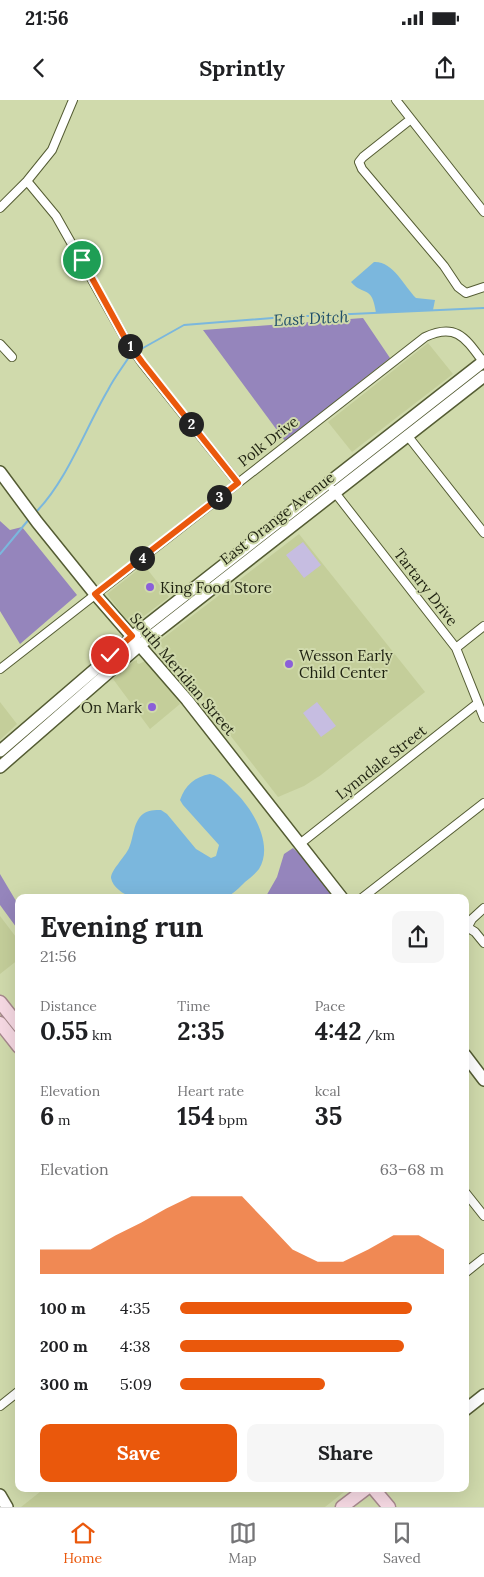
<!DOCTYPE html>
<html lang="en">
<head>
<meta charset="utf-8">
<style>
  body { margin:0; font-family:Lora,serif; background:#f6f6f6; color:#202124; height:100vh; display:flex; flex-direction:column; font-size:19px; white-space:nowrap }
  * { box-sizing:border-box; margin:0 }
  p { font-size:16px; color:#757577 }
  .icon { flex:none; width:28px; height:28px; fill:none; stroke:currentColor; stroke-width:2; stroke-linecap:round; stroke-linejoin:round }
  .map { position:relative; flex:1; overflow:hidden }
  .details { position:absolute; left:15px; top:794px; width:454px; height:598px; display:flex; flex-direction:column; background:#fff; border-radius:10px; box-shadow:0 5px 20px #0002 }
  .details>* { flex:none }
  .pin { position:absolute; display:grid; place-items:center; width:42px; height:42px; color:#fff; margin:-21px; border:2px solid #fff; border-radius:50%; box-shadow:0 1px 5px #0007 }
  .km { position:absolute; width:25px; height:25px; margin:-12px; border-radius:50%; background:#222; color:#fff; font-size:14px; line-height:25px; text-align:center }
  .round { display:grid; place-items:center; flex:none; width:52px; height:52px; border-radius:10px; background:#f6f6f6 }
  .overview { display:flex; align-items:center; justify-content:space-between; height:85px; padding:0 25px }
  h1 { font-size:28px; font-weight:700; line-height:38px }
  .figures { display:grid; grid-template-columns:repeat(3,1fr); gap:8px; height:85px; padding:5px 25px }
  .figures div { display:grid; align-content:center }
  .figures b { font-size:25px; font-weight:700 }
  .figures small { font-size:14px; font-weight:400 }
  .figures p { font-size:14px }
  .chart { height:140px; padding:10px 25px }
  .chart p { display:flex; justify-content:space-between }
  .chart svg { width:100%; height:90px; margin-top:5px; fill:#ea580c; opacity:.7 }
  .cta { display:flex; gap:10px; margin-top:auto; padding:10px 25px }
  .cta a { flex:1; height:58px; border-radius:10px; background:#ea580c; color:#fff; font-size:20px; font-weight:700; line-height:58px; text-align:center }
  .cta a+a { background:#f6f6f6; color:#202124 }
  ul { padding:0 25px; list-style:none; font-size:16px }
  li { display:grid; grid-template-columns:80px 60px 1fr; align-items:center; height:38px }
  li i { height:12px; border-radius:6px; background:#ea580c }
  .status { display:flex; justify-content:space-between; align-items:center; height:35px; padding:0 25px; background:#fff; direction:ltr }
  .status svg { height:14px; fill:currentColor }
  header { display:flex; justify-content:space-between; align-items:center; height:65px; padding:0 25px; background:#fff; font-size:22px; font-weight:700 }
  .tab-bar { display:flex; justify-content:space-around; align-items:center; height:70px; border-top:1px solid #e0e0e0; background:#fff; font-size:14px; color:#757577 }
  .tab-bar a { display:grid; justify-items:center; gap:2px }
  .tab-bar .current { color:#ea580c }
  .map>svg:first-child { display:block }
  .built { fill:#c4ce9a }
  .green { fill:#c6bde1 }
  .forest { fill:#9585bc }
  .water { fill:#7bb7dd }
  .lines { fill:none; stroke-linecap:round; stroke-linejoin:round }
  .stream { stroke:#7bb7dd; stroke-width:2 }
  .street-casing { stroke:#545c33; stroke-width:10 }
  .secondary-casing { stroke:#545c33; stroke-width:14 }
  .primary-casing { stroke:#a7898d; stroke-width:15 }
  .street { stroke:#fff; stroke-width:8 }
  .secondary { stroke:#fff; stroke-width:11 }
  .primary { stroke:#f6d9e3; stroke-width:12 }
  .route-casing { stroke:#fff; stroke-width:10 }
  .route { stroke:#ea580c; stroke-width:6 }
  .poi-dot { fill:#8b5fd9; stroke:#d0daac; stroke-width:2 }
  .labels { text-anchor:middle; dominant-baseline:central; stroke-width:4; stroke-linejoin:round; paint-order:stroke }
  .street-label { font-size:15px; fill:#1f2211; stroke:#d0daac }
  .poi-label { font-size:15px; fill:#1f2211; stroke:#d0daac; text-anchor:start }
  .water-label { font-size:16px; font-style:italic; fill:#1f4e69; stroke:#d0daac }
</style>
</head>
<body>
<div class="status"><b>21:56</b><svg viewBox="0 0 49 12"><path d="M0 12V9h3v3zM5 12V6h3v6zM10 12V3h3v9zM15 12V0h3v12zM26 1h20v11H26zM47 4h2v5h-2z"/></svg></div>
<header><svg class="icon" aria-label="back" viewBox="0 0 24 24"><path d="M15 5l-7 7 7 7"/></svg>Sprintly<svg class="icon" aria-label="share" viewBox="0 0 24 24"><path d="M12 15V3M7 8l5-5 5 5M5 13v7h14v-7"/></svg></header>
<div class="map">
<svg width="484" height="1407" viewBox="0 0 484 1407">
  <rect width="100%" height="100%" fill="#d0daac"/>
  <path class="built" d="M428 243 453 274 352 352 328 322Z
    M299 434 425 592 321 675 304 686 278 697 158 542Z
    M144 465 169 497 140 519 133 522 125 518 107 494Z
    M137 560V563L139 564 145 561 147 563 172 592 180 604 150 629 113 579 134 561Z
    M0 602 17 624 0 640Z
    M0 816 19 841V859L0 874Z
    M45 1388H347L344 1392 325 1407H21Z"/>
  <path class="green" d="M303 442 321 465 304 478 286 455Z
    M317 602 336 626 321 637 303 613Z"/>
  <path class="forest" d="M363 218 390 258 285 341 203 230Z
    M0 421 10 430 22 427 77 495 20 544 0 511Z
    M293 748 305 759 337 798H265L277 777 284 754Z
    M0 774 19 806V831L0 805Z"/>
  <path class="water" d="M374 162C393 161 404 186 416 198L435 200 433 210 376 213C372 184 364 197 351 182Z
    M210 674C222 677 228 685 237 694 253 710 274 745 259 769 255 774 250 778 245 782 240 787 233 794 227 797 221 800 177 798 166 798 151 798 131 801 119 790 115 787 112 783 111 778 111 770 125 757 129 748 134 737 133 722 143 714 148 710 155 710 161 710L167 714 196 749 211 758 216 756 219 745 183 705 180 700C185 685 195 677 210 674Z"/>
  <g class="lines">
    <path class="stream" d="M143 248 184 225 285 217 484 208
      M35 413C67 381 85 329 108 290 114 278 122 268 129 257
      M0 454 30 418"/>
    <g class="street-casing">
      <path id="street" d="M396 0 484 112
        M411 19 363 57 359 62 362 69 444 166 458 187 466 193 484 187
        M27 81 56 116 126 240 142 263 238 383
        M0 108 27 81 52 50 73 0
        M0 244 12 257
        M407 335 484 433
        M333 390 456 548 484 618
        M456 548 484 526
        M0 569 425 237C457 222 466 239 484 263
        M301 743 478 603
        M362 798 484 703
        M467 827 475 832 484 843
        M465 832 472 819 484 808
        M465 1092 484 1116
        M465 1173 484 1158
        M0 1306 19 1291"/>
    </g>
    <g class="secondary-casing">
      <path id="secondary" d="M0 372 37 422 95 494 187 600 342 798
        M0 651 143 528 484 261
        M0 667 140 545 484 276
        M465 955 484 980
        M465 1310 484 1295
        M0 1395 7 1407"/>
    </g>
    <g class="primary-casing">
      <path id="primary" d="M0 902 19 926
        M0 923 19 947
        M373 1388 389 1407
        M342 1407 367 1388"/>
    </g>
    <use href="#street" class="street"/>
    <use href="#secondary" class="secondary"/>
    <use href="#primary" class="primary"/>
  </g>
  <g class="lines">
    <g class="route-casing">
      <path id="route" d="M82 160 126 240 142 262 238 383 95 494 132 536 110 555"/>
    </g>
    <use href="#route" class="route"/>
  </g>
  <g class="poi-dot">
    <circle cx="150" cy="487" r="5"/>
    <circle cx="289" cy="564" r="5"/>
    <circle cx="152" cy="607" r="5"/>
  </g>
  <g class="labels">
    <g class="street-label">
      <text transform="translate(268 341) rotate(-38)">Polk Drive</text>
      <text transform="translate(277 418) rotate(-38)">East Orange Avenue</text>
      <text transform="translate(426 487) rotate(52)">Tartary Drive</text>
      <text transform="translate(183 574) rotate(50)">South Meridian Street</text>
      <text transform="translate(381 662) rotate(-38)">Lynndale Street</text>
    </g>
    <g class="poi-label">
      <text x="160" y="487">King Food Store</text>
      <text x="299" y="555">Wesson Early<tspan x="299" dy="17">Child Center</tspan></text>
      <text x="142" y="607" text-anchor="end">On Mark</text>
    </g>
    <g class="water-label">
      <text transform="translate(311 218) rotate(-3)">East Ditch</text>
    </g>
  </g>
</svg>
<div class="pin" style="left:82px;top:160px;background:#1e9e55"><svg class="icon" aria-label="arrive" viewBox="0 0 24 24"><path d="M6 21V4h12l-3 4 3 4H6"/></svg></div>
<div class="pin" style="left:110px;top:555px;background:#d93025"><svg class="icon" aria-label="check" viewBox="0 0 24 24"><path d="M5 12l5 5 9-10"/></svg></div>
<b class="km" style="left:130px;top:246px">1</b>
<b class="km" style="left:191px;top:324px">2</b>
<b class="km" style="left:219px;top:397px">3</b>
<b class="km" style="left:142px;top:458px">4</b>
<section class="details">
<div class="overview"><div><h1>Evening run</h1><p>21:56</p></div><a class="round"><svg class="icon" aria-label="share" viewBox="0 0 24 24"><path d="M12 15V3M7 8l5-5 5 5M5 13v7h14v-7"/></svg></a></div>
<div class="figures">
<div><p>Distance</p><b>0.55<small> km</small></b></div>
<div><p>Time</p><b>2:35</b></div>
<div><p>Pace</p><b>4:42<small> /km</small></b></div>
</div>
<div class="figures">
<div><p>Elevation</p><b>6<small> m</small></b></div>
<div><p>Heart rate</p><b>154<small> bpm</small></b></div>
<div><p>kcal</p><b>35</b></div>
</div>
<div class="chart"><p><span>Elevation</span>63–68 m</p>
<svg viewBox="0 0 160 44" preserveAspectRatio="none"><path d="M0 44V32L10 32L20 32L30 25L40 19L50 12L60 6L70 6L80 6L90 19L100 32L110 38L120 38L130 32L140 25L150 25L160 32V44z"/></svg>
</div>
<ul>
<li><b>100 m</b>4:35<i style="width:88%"></i></li>
<li><b>200 m</b>4:38<i style="width:85%"></i></li>
<li><b>300 m</b>5:09<i style="width:55%"></i></li>
</ul>
<div class="cta"><a>Save</a><a>Share</a></div>
</section>
</div>
<nav class="tab-bar">
<a class="current"><svg class="icon" aria-label="home" viewBox="0 0 24 24"><path d="M3 11l9-7 9 7M6 9v11h12V9"/></svg>Home</a>
<a><svg class="icon" aria-label="map" viewBox="0 0 24 24"><path d="M3 6l6-2 6 2 6-2v14l-6 2-6-2-6 2zM9 4v14M15 6v14"/></svg>Map</a>
<a><svg class="icon" aria-label="saved" viewBox="0 0 24 24"><path d="M7 4h10v16l-5-4-5 4z"/></svg>Saved</a>
</nav>
</body>
</html>
